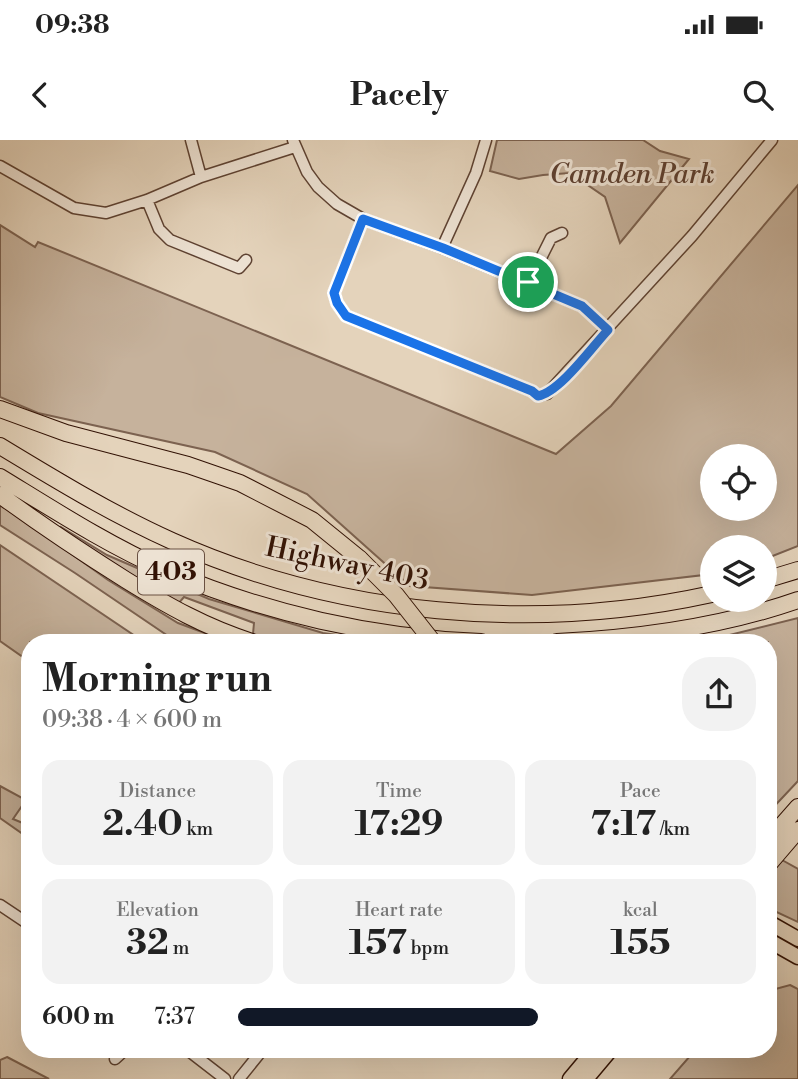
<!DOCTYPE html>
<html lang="en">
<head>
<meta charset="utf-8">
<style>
  body { margin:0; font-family:"Libre Bodoni",serif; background:#f2f2f2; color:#222; height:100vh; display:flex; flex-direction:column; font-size:26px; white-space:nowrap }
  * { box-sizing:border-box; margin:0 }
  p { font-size:23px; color:#767676 }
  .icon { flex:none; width:38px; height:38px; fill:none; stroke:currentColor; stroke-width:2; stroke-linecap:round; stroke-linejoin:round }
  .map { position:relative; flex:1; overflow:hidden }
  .drawer { position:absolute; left:21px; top:494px; width:756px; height:424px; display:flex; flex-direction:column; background:#fff; border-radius:28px; box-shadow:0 7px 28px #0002 }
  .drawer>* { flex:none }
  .controls { position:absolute; left:700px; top:304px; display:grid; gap:14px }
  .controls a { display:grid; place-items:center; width:77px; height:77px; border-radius:50%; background:#fff; box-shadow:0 7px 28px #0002; font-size:35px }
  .pin { position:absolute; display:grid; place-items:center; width:60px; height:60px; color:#fff; margin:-30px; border:4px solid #fff; border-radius:50%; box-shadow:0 2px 7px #0007 }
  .round { display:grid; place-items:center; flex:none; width:74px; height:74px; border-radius:28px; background:#f2f2f2 }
  .overview { display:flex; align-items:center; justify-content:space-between; height:119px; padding:0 21px }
  h1 { font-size:38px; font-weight:800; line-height:52px }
  .figures { display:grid; grid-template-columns:repeat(3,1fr); gap:10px; height:119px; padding:7px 21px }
  .figures div { display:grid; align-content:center; border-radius:18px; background:#f2f2f2; text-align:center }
  .figures b { font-size:35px; font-weight:800 }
  .figures small { font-size:19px; font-weight:400 }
  .figures p { font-size:19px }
  ul { padding:0 21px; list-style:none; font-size:23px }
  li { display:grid; grid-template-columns:112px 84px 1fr; align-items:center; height:52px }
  li i { height:18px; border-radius:9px; background:#111827 }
  .status { display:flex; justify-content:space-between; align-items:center; height:49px; padding:0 35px; background:#fff; direction:ltr }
  .status svg { height:19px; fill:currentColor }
  header { display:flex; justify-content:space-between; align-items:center; height:91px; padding:0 21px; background:#fff; font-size:32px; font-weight:800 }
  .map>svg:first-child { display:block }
  .green { fill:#c6b29c; stroke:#7c6250; stroke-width:2; fill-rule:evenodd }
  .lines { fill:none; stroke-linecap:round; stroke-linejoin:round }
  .minor-casing { stroke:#5e4232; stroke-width:13 }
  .major-casing { stroke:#311104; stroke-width:17 }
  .highway-casing { stroke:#311104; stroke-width:18 }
  .minor { stroke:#ede2d3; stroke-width:10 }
  .major { stroke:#e4d3bb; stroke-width:14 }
  .highway { stroke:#e4d3bb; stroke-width:16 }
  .highway-bridge-casing { stroke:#311104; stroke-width:18; stroke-linecap:butt }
  .highway-bridge { stroke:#e4d3bb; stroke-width:16 }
  .route-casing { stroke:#fff; stroke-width:14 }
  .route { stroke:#1a73e8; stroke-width:9 }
  .labels { text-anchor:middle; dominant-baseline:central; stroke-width:6; stroke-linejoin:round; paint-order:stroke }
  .shield { fill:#ede2d3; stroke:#695042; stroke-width:2 }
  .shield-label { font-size:26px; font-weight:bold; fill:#311104 }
  .park-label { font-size:28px; font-style:italic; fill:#5e4132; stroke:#ede2d3 }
  .street-label { font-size:28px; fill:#311104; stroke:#ede2d3 }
</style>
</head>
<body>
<div class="status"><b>09:38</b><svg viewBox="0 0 49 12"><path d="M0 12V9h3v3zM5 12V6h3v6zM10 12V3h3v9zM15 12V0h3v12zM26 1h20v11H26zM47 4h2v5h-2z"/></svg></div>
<header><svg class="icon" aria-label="back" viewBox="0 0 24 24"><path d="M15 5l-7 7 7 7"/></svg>Pacely<svg class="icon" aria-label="search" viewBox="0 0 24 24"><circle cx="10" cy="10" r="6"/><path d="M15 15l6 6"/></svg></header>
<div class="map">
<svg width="798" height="939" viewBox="0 0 798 939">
  <rect width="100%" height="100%" fill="#e4d3bb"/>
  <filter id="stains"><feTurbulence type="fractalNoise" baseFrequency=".00286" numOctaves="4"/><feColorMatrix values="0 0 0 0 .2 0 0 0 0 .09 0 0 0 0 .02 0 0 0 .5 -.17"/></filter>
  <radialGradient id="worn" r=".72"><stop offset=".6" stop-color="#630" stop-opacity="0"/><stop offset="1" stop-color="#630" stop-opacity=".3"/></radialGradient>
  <path class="green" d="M497 0H643L660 11 689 19 620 103 605 57 570 33 543 35 519 39 490 31Z
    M798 45V406L765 419V408H712V434L532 455 410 446 307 354 215 312 38 273 0 257V85L35 107 38 102 556 314 611 266ZM712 317H765V369H712Z
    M0 363 108 440 178 483 229 502H177L75 433 0 385Z
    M61 387 107 415 209 459 323 493 387 502H281L253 494 254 483 184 457 178 464 60 390Z
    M0 405 144 502H30V522L0 501Z
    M798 478V641L768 673V502H701Z
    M0 646 26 660 13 679 30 686V699L0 678Z
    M782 720 798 729V782L768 768V737Z
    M790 845 798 849V939H670L697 908H768V851Z
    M7 917 49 939H0V920Z"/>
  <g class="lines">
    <g class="minor-casing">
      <path id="minor" d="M191 0 201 37
        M293 0 307 32 318 47 337 64 363 79 442 108 582 166 608 190
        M0 26 74 68 106 73 147 60 201 37 295 7
        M147 60 159 89 170 100 239 128 246 120
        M363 79 334 153 337 163 346 176 532 251 538 256 547 254 692 96 772 0
        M442 108 476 33 486 0
        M529 142 551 98 562 93
        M0 765 30 785
        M185 908 225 939
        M115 919 127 908
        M239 939 264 908"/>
    </g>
    <g class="major-casing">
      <path id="major" d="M768 782 798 799
        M768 800 798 817
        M570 939 596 908
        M586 939 612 908"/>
    </g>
    <g class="highway-casing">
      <path id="highway" d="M0 269 66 293 188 325 240 343 312 380 360 419
        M0 306C56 340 112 374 172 401 339 476 534 493 712 454
        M0 337C54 370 108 405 167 431 265 473 374 498 481 502
        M0 355C41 385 83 413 126 440 168 466 205 487 252 502
        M765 440 798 430
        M557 502C638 498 721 487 798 460
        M768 701 798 667
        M768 725 798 690"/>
    </g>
    <use href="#minor" class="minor"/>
    <use href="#major" class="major"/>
    <use href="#highway" class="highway"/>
    <g class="highway-bridge-casing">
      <path id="highway-bridge" d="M360 419 396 455 433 502"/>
    </g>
    <use href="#highway-bridge" class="highway-bridge"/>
  </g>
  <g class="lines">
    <g class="route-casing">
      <path id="route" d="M363 79 443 108 582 166 608 190C592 207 560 252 538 256L532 251 346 176 337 163 334 153Z"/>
    </g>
    <use href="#route" class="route"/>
  </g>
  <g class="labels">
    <rect class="shield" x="138" y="409.5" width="66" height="45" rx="5"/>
    <g class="shield-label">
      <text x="171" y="432">403</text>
    </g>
    <g class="park-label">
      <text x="632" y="34">Camden Park</text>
    </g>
    <g class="street-label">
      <text transform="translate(347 424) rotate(12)">Highway 403</text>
    </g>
  </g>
  <rect width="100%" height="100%" filter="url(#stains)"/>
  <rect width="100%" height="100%" fill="url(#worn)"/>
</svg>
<div class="controls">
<a><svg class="icon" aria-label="locate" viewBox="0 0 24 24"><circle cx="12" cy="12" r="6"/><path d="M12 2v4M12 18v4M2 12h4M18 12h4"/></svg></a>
<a><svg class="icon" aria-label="layers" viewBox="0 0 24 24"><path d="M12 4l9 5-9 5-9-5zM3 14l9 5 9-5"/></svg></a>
</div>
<div class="pin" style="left:528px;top:142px;background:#1e9e55"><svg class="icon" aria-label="arrive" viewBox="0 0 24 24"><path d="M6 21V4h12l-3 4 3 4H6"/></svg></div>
<section class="drawer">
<div class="overview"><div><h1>Morning run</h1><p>09:38 · 4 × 600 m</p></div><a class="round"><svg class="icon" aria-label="share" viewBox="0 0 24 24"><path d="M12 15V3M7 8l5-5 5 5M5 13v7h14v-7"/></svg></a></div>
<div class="figures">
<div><p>Distance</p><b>2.40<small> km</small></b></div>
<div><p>Time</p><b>17:29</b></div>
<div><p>Pace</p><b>7:17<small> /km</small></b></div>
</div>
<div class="figures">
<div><p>Elevation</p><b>32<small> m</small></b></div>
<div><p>Heart rate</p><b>157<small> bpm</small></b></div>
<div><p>kcal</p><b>155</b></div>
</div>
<ul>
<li><b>600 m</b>7:37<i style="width:58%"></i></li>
</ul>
</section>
</div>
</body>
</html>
